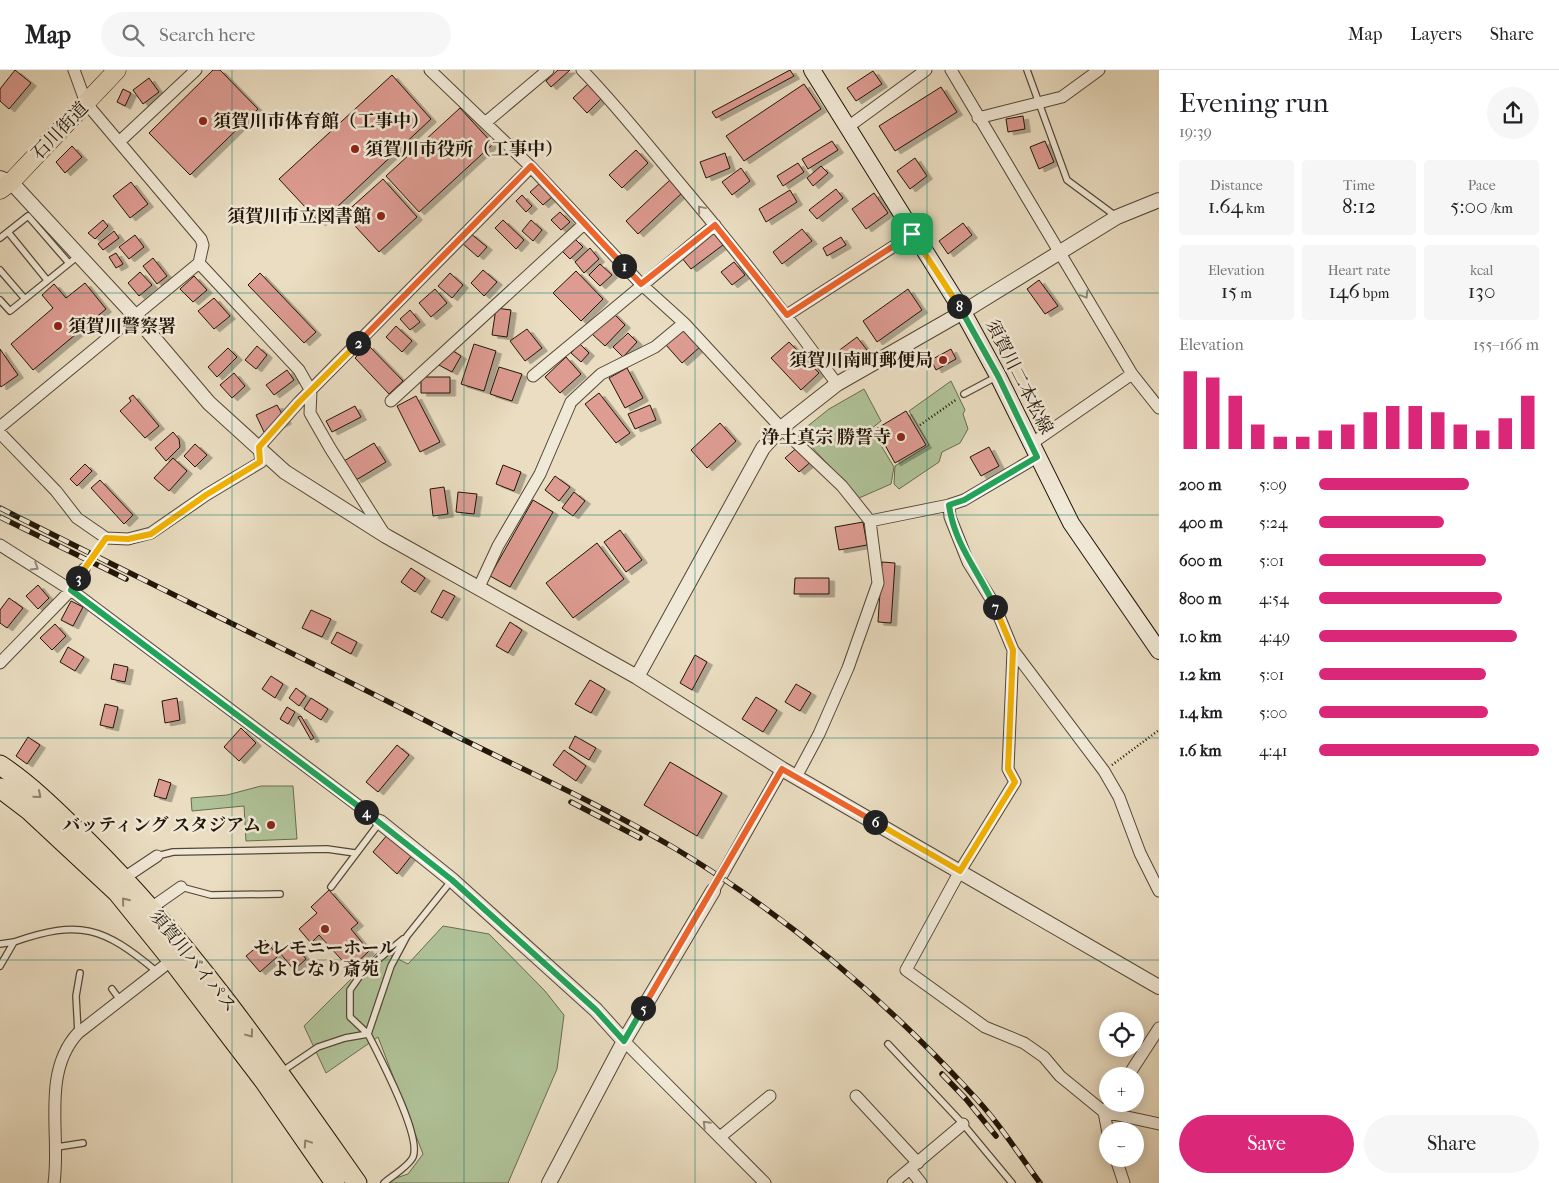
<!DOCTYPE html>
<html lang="en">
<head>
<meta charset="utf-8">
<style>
  body { margin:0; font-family:"IM FELL French Canon","Noto Serif JP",serif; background:#f6f6f6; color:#202124; height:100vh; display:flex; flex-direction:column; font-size:19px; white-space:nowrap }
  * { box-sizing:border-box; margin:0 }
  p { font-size:16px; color:#757577 }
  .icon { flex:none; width:28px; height:28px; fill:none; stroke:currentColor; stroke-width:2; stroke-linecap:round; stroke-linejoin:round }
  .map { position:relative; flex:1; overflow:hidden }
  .drawer { display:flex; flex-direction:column; background:#fff; width:400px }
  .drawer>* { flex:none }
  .controls { position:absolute; left:1099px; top:942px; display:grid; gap:10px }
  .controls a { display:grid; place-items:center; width:45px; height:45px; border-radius:50%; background:#fff; box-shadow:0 2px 12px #0003; font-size:25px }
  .pin { position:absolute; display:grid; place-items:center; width:42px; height:42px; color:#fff; margin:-21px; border-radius:10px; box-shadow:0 2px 8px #0006 }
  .km { position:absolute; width:25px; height:25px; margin:-12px; border-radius:50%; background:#222; color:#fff; font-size:14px; line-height:25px; text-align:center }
  .round { display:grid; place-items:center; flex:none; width:52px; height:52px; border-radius:26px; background:#f6f6f6 }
  .overview { display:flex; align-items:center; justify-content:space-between; height:85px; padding:0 20px }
  h1 { font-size:28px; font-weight:600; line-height:38px }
  .figures { display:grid; grid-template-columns:repeat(3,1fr); gap:8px; height:85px; padding:5px 20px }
  .figures div { display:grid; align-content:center; border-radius:5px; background:#f6f6f6; text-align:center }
  .figures b { font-size:21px; font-weight:600 }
  .figures small { font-size:14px; font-weight:400 }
  .figures p { font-size:14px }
  .chart { height:140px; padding:10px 20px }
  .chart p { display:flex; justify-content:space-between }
  .chart svg { width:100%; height:90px; margin-top:5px; stroke:#db2777; stroke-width:6 }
  .cta { display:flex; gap:10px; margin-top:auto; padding:10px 20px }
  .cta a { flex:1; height:58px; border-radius:30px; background:#db2777; color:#fff; font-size:20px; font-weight:600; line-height:58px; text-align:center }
  .cta a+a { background:#f6f6f6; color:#202124 }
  ul { padding:0 20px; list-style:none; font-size:16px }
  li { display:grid; grid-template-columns:80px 60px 1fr; align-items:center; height:38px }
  li i { height:12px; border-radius:6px; background:#db2777 }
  header { display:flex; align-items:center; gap:30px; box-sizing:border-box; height:70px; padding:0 25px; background:#fff; border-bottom:1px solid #e0e0e0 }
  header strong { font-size:24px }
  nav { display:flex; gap:28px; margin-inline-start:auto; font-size:18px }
  .search { width:350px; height:45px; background:#f6f6f6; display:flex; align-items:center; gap:12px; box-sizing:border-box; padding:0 18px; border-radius:28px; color:#757577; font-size:19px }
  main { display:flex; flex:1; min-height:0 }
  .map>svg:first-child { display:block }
  .green { fill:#b0c298; stroke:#686c50 }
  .building { fill:#dd9b91; stroke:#211508; filter:url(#shadow) }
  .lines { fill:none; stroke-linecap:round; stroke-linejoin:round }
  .service-casing { stroke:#534736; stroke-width:8 }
  .minor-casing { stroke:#534736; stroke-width:13 }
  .tertiary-casing { stroke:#534736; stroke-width:16 }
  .secondary-casing { stroke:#211508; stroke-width:18 }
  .primary-casing { stroke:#211508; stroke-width:19 }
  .trunk-casing { stroke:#211508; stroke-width:21 }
  .path { stroke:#211508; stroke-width:2.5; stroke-dasharray:1 2.5; stroke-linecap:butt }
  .service { stroke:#f1e9d7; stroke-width:5.5 }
  .minor { stroke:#f1e9d7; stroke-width:11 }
  .tertiary { stroke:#f1e9d7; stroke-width:14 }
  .secondary { stroke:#f1e9d7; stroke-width:16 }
  .primary { stroke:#eaddc1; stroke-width:18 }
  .trunk { stroke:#eaddc1; stroke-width:19 }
  .rail-casing { stroke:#211508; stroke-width:5.5 }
  .rail { stroke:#f1e9d7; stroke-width:4; stroke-dasharray:11; stroke-linecap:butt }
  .oneway { stroke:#938a7a }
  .oneway2 { stroke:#90836e }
  .split-1-casing { stroke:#fff; stroke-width:10 }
  .split-2-casing { stroke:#fff; stroke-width:10 }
  .split-3-casing { stroke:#fff; stroke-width:10 }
  .split-4-casing { stroke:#fff; stroke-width:10 }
  .split-5-casing { stroke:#fff; stroke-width:10 }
  .split-6-casing { stroke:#fff; stroke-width:10 }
  .split-7-casing { stroke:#fff; stroke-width:10 }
  .split-8-casing { stroke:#fff; stroke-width:10 }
  .split-9-casing { stroke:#fff; stroke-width:10 }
  .split-1 { stroke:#f0652b; stroke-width:6 }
  .split-2 { stroke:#f0652b; stroke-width:6 }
  .split-3 { stroke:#f5b400; stroke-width:6 }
  .split-4 { stroke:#22a559; stroke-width:6 }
  .split-5 { stroke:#22a559; stroke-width:6 }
  .split-6 { stroke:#f0652b; stroke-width:6 }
  .split-7 { stroke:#f5b400; stroke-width:6 }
  .split-8 { stroke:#22a559; stroke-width:6 }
  .split-9 { stroke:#f5b400; stroke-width:6 }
  .grid { fill:none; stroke:#0f766e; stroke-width:1; stroke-opacity:0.55 }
  .poi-dot { fill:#8f2418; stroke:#f1e9d7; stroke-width:2 }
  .labels { text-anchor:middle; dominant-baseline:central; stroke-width:5; stroke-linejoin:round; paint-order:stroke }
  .poi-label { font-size:18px; font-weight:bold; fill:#211508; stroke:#f1e9d7; text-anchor:end }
  .street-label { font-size:18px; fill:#211508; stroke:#f1e9d7 }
</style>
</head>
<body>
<header>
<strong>Map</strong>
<div class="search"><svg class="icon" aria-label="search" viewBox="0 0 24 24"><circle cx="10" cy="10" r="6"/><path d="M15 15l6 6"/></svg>Search here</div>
<nav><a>Map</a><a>Layers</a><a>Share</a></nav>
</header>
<main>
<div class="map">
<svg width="1159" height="1113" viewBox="0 0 1159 1113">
  <defs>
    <filter id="shadow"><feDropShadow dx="5.5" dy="3" stdDeviation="0" flood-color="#0004"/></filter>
  </defs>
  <rect width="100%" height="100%" fill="#eaddc1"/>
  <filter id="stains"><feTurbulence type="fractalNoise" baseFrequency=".004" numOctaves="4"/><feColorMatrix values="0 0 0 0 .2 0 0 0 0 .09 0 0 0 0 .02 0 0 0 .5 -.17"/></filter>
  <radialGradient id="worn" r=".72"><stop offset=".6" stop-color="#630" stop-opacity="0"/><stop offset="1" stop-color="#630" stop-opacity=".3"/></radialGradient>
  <path class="green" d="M951 311 965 340 963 344 968 359 960 373 942 382 939 392 899 419 894 414 895 396 929 375 909 341Z
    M864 319 881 351 871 359 894 397 891 414 859 428 799 363 829 339Z
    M261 716H293L297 769 246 771 244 736 192 741 191 728 227 725Z
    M443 856 489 864 545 921 564 945 557 999 508 1113H388L387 1111 408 1104 423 1084 378 967 326 1003 304 956 380 880 408 894Z"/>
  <path class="building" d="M15 0 31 13 9 39 0 31V19Z
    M213 0H220L258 39 190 105 149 63Z
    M558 0H570L551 17 546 11Z
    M790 0 794 6 716 48 712 42Z
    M873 1 882 14 856 31 847 18Z
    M392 5 431 49 320 153 279 109Z
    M149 8 159 22 143 34 133 20Z
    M588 14 601 29 587 43 573 28Z
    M804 14 821 39 744 91 726 66Z
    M941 17 957 42 895 81 879 56Z
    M123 19 131 23 125 36 117 32Z
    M460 38 493 74 419 142 386 106Z
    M1023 46 1025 59 1008 62 1006 49Z
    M832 71 838 80 808 99 802 89Z
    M1045 71 1054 92 1039 99 1030 77Z
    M72 76 82 87 65 103 56 92Z
    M636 80 648 93 622 118 609 105Z
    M725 83 730 98 706 108 700 92Z
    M915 88 927 106 910 119 897 101Z
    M798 93 804 102 783 116 777 106Z
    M821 96 828 103 813 116 807 108Z
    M741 98 750 111 732 125 722 112Z
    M383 109 417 147 379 182 344 144Z
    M670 110 682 123 638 164 626 151Z
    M131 112 148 134 130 148 113 126Z
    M539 114 552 127 543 135 530 122Z
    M836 119 843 128 817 149 809 140Z
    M790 120 797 132 766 152 759 139Z
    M874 123 888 143 866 159 852 139Z
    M522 125 532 136 526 142 516 131Z
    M560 142 570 152 561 160 551 150Z
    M103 150 108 156 95 169 88 163Z
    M503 150 524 170 516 179 495 158Z
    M531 150 542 160 533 171 522 161Z
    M963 153 972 165 948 184 939 171Z
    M802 159 812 171 782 194 773 182Z
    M114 161 119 168 103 180 98 174Z
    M713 162 723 175 691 199 681 187Z
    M470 163 487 177 478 187 462 173Z
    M135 165 144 177 129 189 119 177Z
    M841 167 846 175 827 186 823 178Z
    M575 169 583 177 570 189 562 181Z
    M590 178 599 189 584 203 575 192Z
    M116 183 123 194 116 198 109 187Z
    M153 188 167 206 157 214 143 196Z
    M734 192 745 205 732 215 721 202Z
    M600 194 612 205 600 216 589 205Z
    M483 200 497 212 484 226 471 213Z
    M576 201 603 229 581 251 553 223Z
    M140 202 152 215 139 226 128 213Z
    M260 203 316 262 304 273 248 215Z
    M450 203 463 215 452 228 438 216Z
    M194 206 207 220 193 232 180 219Z
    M1039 210 1058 236 1045 244 1027 219Z
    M85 213 106 239 33 300 11 274 53 238 42 225 54 214 66 228Z
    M435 219 447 233 431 247 419 233Z
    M908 219 922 240 877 272 863 251Z
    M214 228 230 246 214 259 198 241Z
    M496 238 511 240 507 267 492 265Z
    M410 240 420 252 410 260 400 249Z
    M612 242 625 255 605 276 592 264Z
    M396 256 412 271 402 282 386 267Z
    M685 258 701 276 682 293 666 275Z
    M527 259 542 278 525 291 510 271Z
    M628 263 637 272 623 287 613 277Z
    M857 267 867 280 848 295 837 282Z
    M789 272 819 303 801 320 771 288Z
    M474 274 496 281 484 321 461 314Z
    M580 274 589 283 581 292 571 283Z
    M368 275 403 311 389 324 355 288Z
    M257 276 267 285 256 299 245 290Z
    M447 277 461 286 452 302 437 294Z
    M228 278 237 287 217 307 208 297Z
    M0 279 18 305 1 317 0 315Z
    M951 279 956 289 936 300 931 290Z
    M566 287 581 304 560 323 545 307Z
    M499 297 522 304 512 331 490 324Z
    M627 298 643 328 625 338 609 308Z
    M287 300 294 310 274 325 266 315Z
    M234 303 245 316 232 328 220 315Z
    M421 307H450V323H421Z
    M599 323 630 363 616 373 585 334Z
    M133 325 159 356 145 368 120 341 131 331 129 328Z
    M416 326 440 372 420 382 397 336Z
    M277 335 286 351 264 362 256 345Z
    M650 335 656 350 635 359 628 344Z
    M355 336 361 347 332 362 326 351Z
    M906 341 926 375 895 393 876 359Z
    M720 353 736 371 707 398 691 380Z
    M173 362 179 369 180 377 166 391 155 378Z
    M374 373 386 392 356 410 344 391Z
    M195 374 207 385 195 397 184 386Z
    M800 375 813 390 799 402 785 388Z
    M989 377 999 396 981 406 970 387Z
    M173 388 187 401 169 421 154 408Z
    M85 394 92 401 77 416 70 409Z
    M503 395 521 402 514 421 496 414Z
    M555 406 570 417 559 431 545 420Z
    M100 410 133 445 124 454 91 418Z
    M444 417 448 444 433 446 430 419Z
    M458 422 477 424 474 444 456 442Z
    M574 422 585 431 573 446 562 438Z
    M533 430 553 442 510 517 490 506Z
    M863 452 867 475 839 480 835 457Z
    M620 460 642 490 626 502 604 472Z
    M597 473 624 509 573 548 546 513Z
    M882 492 895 493 891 553 878 552Z
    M411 498 425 508 415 522 401 512Z
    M795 508H829V524H794Z
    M38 515 49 528 38 539 26 526Z
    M443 520 455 526 442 548 431 542Z
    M9 528 23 538 7 558 0 553V540Z
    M71 531 83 537 73 556 61 550Z
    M311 540 331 549 322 567 302 558Z
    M510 552 522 560 508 583 496 576Z
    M55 554 66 566 52 580 40 568Z
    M337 562 357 572 351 584 331 573Z
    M68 577 84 587 75 601 60 592Z
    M695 585 707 592 692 620 680 613Z
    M114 594 128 597 125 612 111 609Z
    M271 606 283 614 275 628 262 619Z
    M590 610 605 619 591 643 575 634Z
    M796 614 811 623 800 641 785 632Z
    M296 618 306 626 299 636 289 628Z
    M756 627 777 640 763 662 742 649Z
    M177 628 180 650 165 653 162 631Z
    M311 628 328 639 321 650 304 639Z
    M105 634 118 637 113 658 100 655Z
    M287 637 295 642 288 654 280 649Z
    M301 646 314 668 311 670 298 647Z
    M241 658 256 673 239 691 224 677Z
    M575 666 596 678 589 690 569 678Z
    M28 667 40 675 27 694 16 686Z
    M397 675 409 685 378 722 366 712Z
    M564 680 586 696 576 711 553 695Z
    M670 692 722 723 697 766 644 735Z
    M159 709 171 713 166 729 154 726Z
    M388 764 412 785 397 804 373 782Z
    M329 820 358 853 351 859 369 881 350 899 319 865 311 873 299 859 317 843 311 837Z
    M265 870 278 886 260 902 246 886Z
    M292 872 306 889 294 900 280 883Z"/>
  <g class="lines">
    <g class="service-casing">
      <path id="service" d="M1027 0 1067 110 1117 147
        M8 162 47 210
        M0 168 28 146 68 192
        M0 200 25 229
        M0 230 10 241 78 186
        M964 324 996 307
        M157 786 173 782 327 779 355 783
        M181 817 211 825 280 824
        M331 817 380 752
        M0 874 14 872
        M0 896 14 872C80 849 103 857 156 901
        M112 919 120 930
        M78 963 76 926 80 903
        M888 974 963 1054 1012 1113
        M281 1002 318 977 345 968 368 964 350 947V920L362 903 403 869
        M57 1077 83 1073
        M384 1113C392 1106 409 1096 413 1087 422 1066 379 986 368 964L391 896 407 866 452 810"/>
    </g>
    <g class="minor-casing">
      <path id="minor" d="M430 0 531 97 641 214 684 253 781 358 842 416 870 451 878 513 848 598 819 664 796 707
        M582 0C616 35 646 73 677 110 733 176 786 244 837 314
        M951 0 1132 304 1159 338
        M978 48 1062 27 1099 0
        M485 53 548 0
        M848 57 926 0
        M119 72 196 0
        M199 193 299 300 311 321 310 343 330 378 385 465
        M787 245 913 164
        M533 306 715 155
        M391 331 584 154
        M0 357 199 193 203 175 201 169 86 33 74 0
        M0 363 56 421 77 448 106 468 128 469 151 463 206 425 261 392 259 377 299 332 531 97
        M1031 374 1132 304
        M949 435 950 447 968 492 994 534 1013 580 1104 701 1119 727 1140 783 1159 821
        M870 451 949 435 964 430 1037 387
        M0 475 71 520 380 752
        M478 519 498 476 540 404 571 332 601 304 655 277 684 253
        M1013 580 1008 699 1015 712 960 801 906 900 985 957 1024 973 1044 987 1060 1006 1104 1042 1159 1054
        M0 593 71 520 84 499
        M124 808 157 786
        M713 821 782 699
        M151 838 181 817
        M624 971 765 1113
        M1128 1006 1159 958
        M856 1026 918 1093
        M1108 1063 1104 1042 1110 1034
        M720 1067 770 1026
        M1116 1089 1124 1113
        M910 1099 921 1113
        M54 1113C61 1065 41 1003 78 963L177 886
        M893 1113 963 1054"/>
    </g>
    <g class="tertiary-casing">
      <path id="tertiary" d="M0 108 11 112 135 246 209 333 285 402 386 466 637 607 782 699 1159 917
        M637 607 763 378 781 358 837 314 963 242 1117 147 1159 130
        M380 752 452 810 596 940 624 971
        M549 1113 624 971 713 821"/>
    </g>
    <g class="secondary-casing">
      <path id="secondary" d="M812 0 963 242 998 306 1071 453 1159 581"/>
    </g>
    <g class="primary-casing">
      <path id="primary" d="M0 120 11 112 117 0"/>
    </g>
    <g class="trunk-casing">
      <path id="trunk" d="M0 695C32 716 60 745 88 772 191 874 274 995 357 1113
        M0 718 30 741 117 822 172 890 265 1012 335 1113"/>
    </g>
    <path class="path" d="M920 355 957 329
      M90 489 99 478
      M1112 695 1159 660"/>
    <use href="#service" class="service"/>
    <use href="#minor" class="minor"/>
    <use href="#tertiary" class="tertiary"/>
    <use href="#secondary" class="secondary"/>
    <use href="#primary" class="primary"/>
    <use href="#trunk" class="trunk"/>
    <g class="rail-casing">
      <path id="rail" d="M0 438C146 512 294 583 440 658 519 698 600 734 676 779 786 845 884 929 971 1023 997 1050 1018 1083 1040 1113
        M0 447 126 509
        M571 732 640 768
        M942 1004 966 1029 996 1066"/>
    </g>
    <use href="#rail" class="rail"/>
  </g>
  <defs><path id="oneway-chevron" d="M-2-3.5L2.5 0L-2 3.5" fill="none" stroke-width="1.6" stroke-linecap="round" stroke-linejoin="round" transform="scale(1.25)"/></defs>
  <g class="oneway">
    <use href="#oneway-chevron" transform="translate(701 139) rotate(-130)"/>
    <use href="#oneway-chevron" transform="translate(1085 225) rotate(59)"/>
    <use href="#oneway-chevron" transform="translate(35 497) rotate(32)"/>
    <use href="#oneway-chevron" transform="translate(706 1054) rotate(-135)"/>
  </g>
  <g class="oneway2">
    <use href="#oneway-chevron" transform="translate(38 725) rotate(41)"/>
    <use href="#oneway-chevron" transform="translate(125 831) rotate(-129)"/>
    <use href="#oneway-chevron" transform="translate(250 964) rotate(53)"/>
    <use href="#oneway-chevron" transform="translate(307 1073) rotate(-124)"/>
  </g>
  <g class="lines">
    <g class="split-1-casing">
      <path id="split-1" d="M624 196 641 214 715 155 787 245 912 164"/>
    </g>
    <g class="split-2-casing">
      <path id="split-2" d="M358 273 531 96 624 196"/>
    </g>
    <g class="split-3-casing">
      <path id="split-3" d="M78 508 106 468 128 469 151 464 206 425 260 392 259 377 299 332 358 273"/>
    </g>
    <g class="split-4-casing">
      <path id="split-4" d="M78 508 71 520 366 742"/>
    </g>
    <g class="split-5-casing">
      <path id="split-5" d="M366 742 452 810 596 940 624 971 643 938"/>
    </g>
    <g class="split-6-casing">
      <path id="split-6" d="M643 938 782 699 875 752"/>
    </g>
    <g class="split-7-casing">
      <path id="split-7" d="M875 752 960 801 1015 712 1008 699 1013 580 995 537"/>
    </g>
    <g class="split-8-casing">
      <path id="split-8" d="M959 236 998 306 1037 387 964 430 949 435C954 474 979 502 995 537"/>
    </g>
    <g class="split-9-casing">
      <path id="split-9" d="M912 164 959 236"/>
    </g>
    <use href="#split-1" class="split-1"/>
    <use href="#split-2" class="split-2"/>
    <use href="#split-3" class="split-3"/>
    <use href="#split-4" class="split-4"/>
    <use href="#split-5" class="split-5"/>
    <use href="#split-6" class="split-6"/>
    <use href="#split-7" class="split-7"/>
    <use href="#split-8" class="split-8"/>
    <use href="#split-9" class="split-9"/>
  </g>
  <path class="grid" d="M232 0V1113M464 0V1113M695 0V1113M927 0V1113M0 223H1159M0 445H1159M0 668H1159M0 890H1159"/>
  <g class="poi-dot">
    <circle cx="203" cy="51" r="5"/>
    <circle cx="355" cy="79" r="5"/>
    <circle cx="381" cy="146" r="5"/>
    <circle cx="58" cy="256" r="5"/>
    <circle cx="943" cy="290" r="5"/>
    <circle cx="901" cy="367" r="5"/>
    <circle cx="271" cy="755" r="5"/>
    <circle cx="325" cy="859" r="5"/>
  </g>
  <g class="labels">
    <g class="poi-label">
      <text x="213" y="51" text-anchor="start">須賀川市体育館（工事中）</text>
      <text x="365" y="79" text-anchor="start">須賀川市役所（工事中）</text>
      <text x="371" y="146">須賀川市立図書館</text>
      <text x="68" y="256" text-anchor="start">須賀川警察署</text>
      <text x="933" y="290">須賀川南町郵便局</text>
      <text x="891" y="367">浄土真宗 勝誓寺</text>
      <text x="261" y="755">バッティング スタジアム</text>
      <text x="325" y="878" text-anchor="middle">セレモニーホール<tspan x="325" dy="21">よしなり斎苑</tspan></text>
    </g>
    <g class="street-label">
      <text transform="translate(60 61) rotate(-46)">石川街道</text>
      <text transform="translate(1019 307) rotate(63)">須賀川二本松線</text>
      <text transform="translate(193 891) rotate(51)">須賀川バイパス</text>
    </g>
  </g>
  <rect width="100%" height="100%" filter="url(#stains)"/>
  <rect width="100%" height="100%" fill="url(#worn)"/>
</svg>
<div class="controls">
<a><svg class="icon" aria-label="locate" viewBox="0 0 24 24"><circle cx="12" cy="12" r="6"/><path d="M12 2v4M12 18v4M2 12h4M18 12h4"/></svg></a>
<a>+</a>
<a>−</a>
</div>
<div class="pin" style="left:912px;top:164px;background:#1e9e55"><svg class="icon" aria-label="arrive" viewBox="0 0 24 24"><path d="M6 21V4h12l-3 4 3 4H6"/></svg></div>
<b class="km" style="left:624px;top:196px">1</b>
<b class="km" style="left:358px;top:273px">2</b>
<b class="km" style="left:78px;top:508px">3</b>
<b class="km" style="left:366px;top:742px">4</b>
<b class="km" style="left:643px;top:938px">5</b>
<b class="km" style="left:875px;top:752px">6</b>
<b class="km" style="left:995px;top:537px">7</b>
<b class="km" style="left:959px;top:236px">8</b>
</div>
<section class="drawer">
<div class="overview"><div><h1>Evening run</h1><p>19:39</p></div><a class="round"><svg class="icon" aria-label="share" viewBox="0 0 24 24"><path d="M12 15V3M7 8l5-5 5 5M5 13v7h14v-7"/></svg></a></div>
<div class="figures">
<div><p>Distance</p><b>1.64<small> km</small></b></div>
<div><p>Time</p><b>8:12</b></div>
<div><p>Pace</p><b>5:00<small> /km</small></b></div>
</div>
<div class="figures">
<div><p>Elevation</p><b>15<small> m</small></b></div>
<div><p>Heart rate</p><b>146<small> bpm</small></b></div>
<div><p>kcal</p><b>130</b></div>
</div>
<div class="chart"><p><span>Elevation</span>155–166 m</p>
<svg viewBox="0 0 160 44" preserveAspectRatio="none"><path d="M5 44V6M15 44V9M25 44V18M35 44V32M45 44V38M55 44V38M65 44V35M75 44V32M85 44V26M95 44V23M105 44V23M115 44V26M125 44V32M135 44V35M145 44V29M155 44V18"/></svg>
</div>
<ul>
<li><b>200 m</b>5:09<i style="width:68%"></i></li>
<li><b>400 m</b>5:24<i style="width:57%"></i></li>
<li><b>600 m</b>5:01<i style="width:76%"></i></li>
<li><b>800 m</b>4:54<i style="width:83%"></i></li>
<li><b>1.0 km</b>4:49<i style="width:90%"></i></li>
<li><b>1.2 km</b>5:01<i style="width:76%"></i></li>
<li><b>1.4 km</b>5:00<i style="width:77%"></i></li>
<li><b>1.6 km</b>4:41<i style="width:100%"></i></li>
</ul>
<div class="cta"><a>Save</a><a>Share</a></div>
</section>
</main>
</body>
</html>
